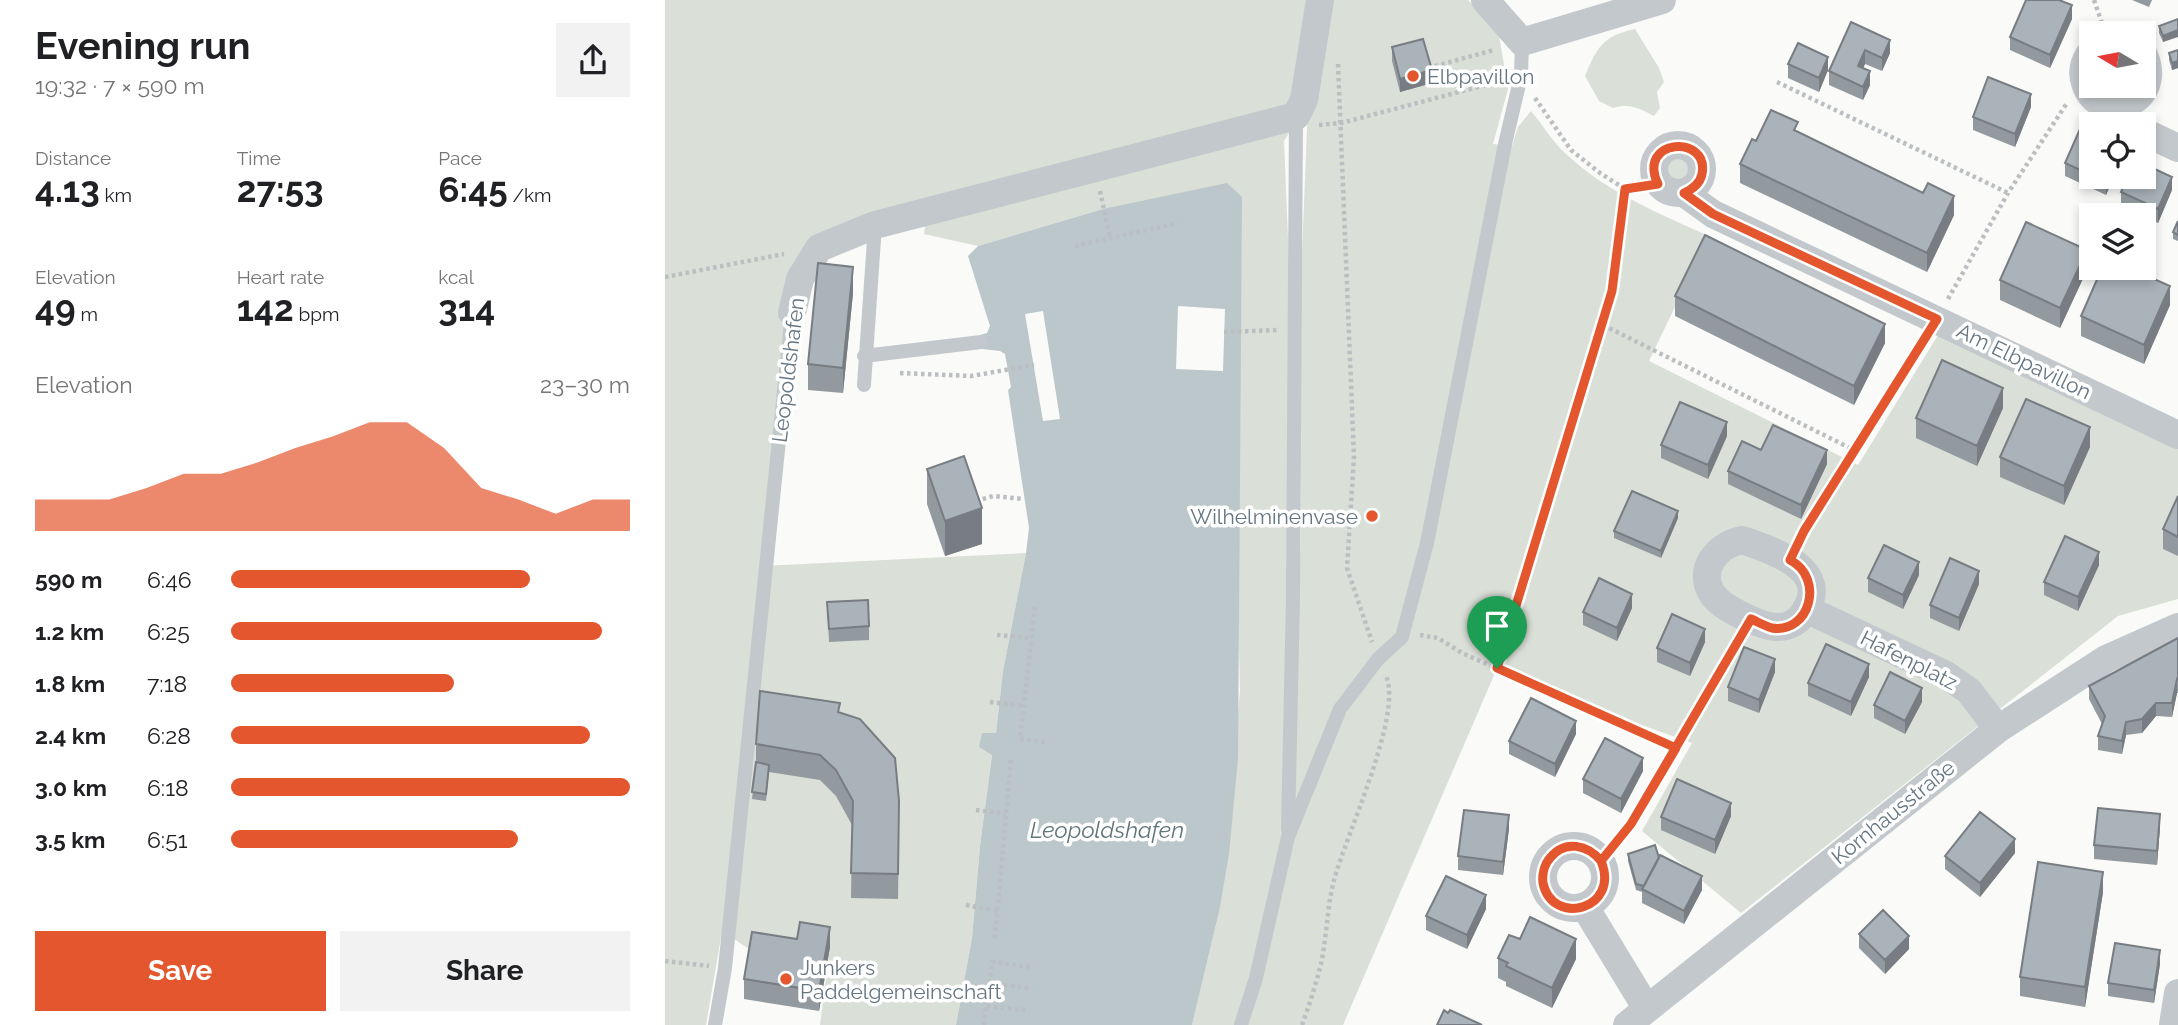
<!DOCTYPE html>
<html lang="en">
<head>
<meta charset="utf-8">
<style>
  body { margin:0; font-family:Raleway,sans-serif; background:#f2f2f2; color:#202124; height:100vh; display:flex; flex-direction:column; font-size:26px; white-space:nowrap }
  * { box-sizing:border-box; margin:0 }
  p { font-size:23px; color:#757577 }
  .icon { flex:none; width:38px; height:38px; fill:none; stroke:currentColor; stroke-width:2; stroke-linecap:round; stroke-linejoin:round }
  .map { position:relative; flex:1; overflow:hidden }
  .side { display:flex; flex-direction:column; background:#fff; width:665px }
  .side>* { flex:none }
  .needle { width:46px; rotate:280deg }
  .controls { position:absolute; left:1414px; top:21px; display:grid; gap:14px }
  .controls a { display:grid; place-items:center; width:77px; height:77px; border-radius:0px; background:#fff; box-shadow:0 4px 10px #0003; font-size:35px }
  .pin { position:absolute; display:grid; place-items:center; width:60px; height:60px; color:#fff; margin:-72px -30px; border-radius:50% 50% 50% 0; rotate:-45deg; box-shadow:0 0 7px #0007 }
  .pin .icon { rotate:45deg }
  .round { display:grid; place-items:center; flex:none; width:74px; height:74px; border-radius:0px; background:#f2f2f2 }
  .headline { display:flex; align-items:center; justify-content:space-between; height:119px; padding:0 35px }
  h1 { font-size:38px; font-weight:700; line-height:52px }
  .stats { display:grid; grid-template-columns:repeat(3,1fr); gap:10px; height:119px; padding:7px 35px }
  .stats div { display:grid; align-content:center }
  .stats b { font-size:35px; font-weight:700 }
  .stats small { font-size:19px; font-weight:400 }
  .stats p { font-size:19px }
  .chart { height:196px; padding:14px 35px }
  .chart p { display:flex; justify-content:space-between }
  .chart svg { width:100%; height:126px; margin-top:7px; fill:#e4572e; opacity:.7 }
  .action { display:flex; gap:14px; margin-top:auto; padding:14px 35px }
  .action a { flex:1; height:80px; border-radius:0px; background:#e4572e; color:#fff; font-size:28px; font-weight:700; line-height:80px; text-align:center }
  .action a+a { background:#f2f2f2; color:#202124 }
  ul { padding:0 35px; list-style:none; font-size:23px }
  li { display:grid; grid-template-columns:112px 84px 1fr; align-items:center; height:52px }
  li i { height:18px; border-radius:9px; background:#e4572e }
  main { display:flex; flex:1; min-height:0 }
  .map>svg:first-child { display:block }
  .green { fill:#dadfd7; fill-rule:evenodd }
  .water { fill:#bbc7cb }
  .pier { fill:#fafaf8 }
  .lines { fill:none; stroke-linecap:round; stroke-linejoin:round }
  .path { stroke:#bbbfc2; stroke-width:4.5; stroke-dasharray:3.5 3.5; stroke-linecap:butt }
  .service { stroke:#c3c8cc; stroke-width:14 }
  .minor { stroke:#c3c8cc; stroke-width:28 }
  .wall { fill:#929a9f }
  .shaded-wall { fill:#777d82 }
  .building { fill:#aab3b9; stroke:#777d82; stroke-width:2 }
  .route-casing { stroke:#fff; stroke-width:14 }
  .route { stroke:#e4572e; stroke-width:9 }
  .poi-dot { fill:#e4572e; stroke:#fff; stroke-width:2.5 }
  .labels { text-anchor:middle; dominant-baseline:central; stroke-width:7; stroke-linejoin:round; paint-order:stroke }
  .poi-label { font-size:21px; fill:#657683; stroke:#fff; text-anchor:start }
  .street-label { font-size:21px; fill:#657683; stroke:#fff }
  .water-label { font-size:23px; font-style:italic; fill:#60757c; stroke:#fff }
</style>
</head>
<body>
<main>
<section class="side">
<div class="headline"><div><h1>Evening run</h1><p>19:32 · 7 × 590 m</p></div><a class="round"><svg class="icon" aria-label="share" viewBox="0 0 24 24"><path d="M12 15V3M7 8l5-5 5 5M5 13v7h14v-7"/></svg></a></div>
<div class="stats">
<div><p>Distance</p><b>4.13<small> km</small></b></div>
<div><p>Time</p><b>27:53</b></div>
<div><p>Pace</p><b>6:45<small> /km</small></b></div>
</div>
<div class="stats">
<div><p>Elevation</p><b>49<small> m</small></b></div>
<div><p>Heart rate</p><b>142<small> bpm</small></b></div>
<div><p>kcal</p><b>314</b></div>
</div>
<div class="chart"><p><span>Elevation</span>23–30 m</p>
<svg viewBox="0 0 160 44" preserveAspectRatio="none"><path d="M0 44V33L10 33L20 33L30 29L40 24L50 24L60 20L70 15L80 11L90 6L100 6L110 15L120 29L130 33L140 38L150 33L160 33V44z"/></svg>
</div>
<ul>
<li><b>590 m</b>6:46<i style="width:75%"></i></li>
<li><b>1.2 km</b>6:25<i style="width:93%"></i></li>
<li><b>1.8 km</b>7:18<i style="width:56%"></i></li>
<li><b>2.4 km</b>6:28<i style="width:90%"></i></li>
<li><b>3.0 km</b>6:18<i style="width:100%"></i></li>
<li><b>3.5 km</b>6:51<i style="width:72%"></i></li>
</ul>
<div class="action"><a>Save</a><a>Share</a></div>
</section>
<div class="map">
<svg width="1513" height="1025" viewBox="0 0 1513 1025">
  <rect width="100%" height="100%" fill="#fafaf8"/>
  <path class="green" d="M0 0H803L834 35 843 89 828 144 847 146 853 127 866 111C877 124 887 141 900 153 941 192 993 213 1044 236L984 361 1193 465 1283 319 1513 426V599L1453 616 1076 913 977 831 1027 743 830 673 678 1025H527L554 912 575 691 573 605 438 209 313 246 259 234 263 207 191 223 124 294 95 566 361 553 338 671 331 733 315 747 327 754 315 846 307 938 291 1025H155L165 947 135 942 87 951 57 931 41 1025H0ZM643 103 634 331 636 557 619 141Z
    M970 29 994 68 999 82 992 92 995 108 989 116C974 108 964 103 948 108L934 101 920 76C932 48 937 36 970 29Z
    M1016 151C1031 161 1027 177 1014 188L1005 184 1000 167 1007 153Z"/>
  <path class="water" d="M562 183 577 197 573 758 564 854 554 912 527 1025H291L307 938 315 846 327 755 314 747 317 733H331L338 671 361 553 364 528 343 390 346 387 340 354 335 351 317 349 315 335 322 333 325 326 303 256 313 246 438 209Z"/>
  <path class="pier" d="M513 306 560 309 558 371 511 369Z
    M378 311 395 419 378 421 360 314Z"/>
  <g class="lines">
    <path class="path" d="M1429 0 1440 32
      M673 64 689 457 682 568 707 642
      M763 68 829 50
      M1112 82 1343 193
      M870 98 906 150 935 173 960 189 993 184
      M654 125 676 123 836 81
      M960 189 947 291 936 324 1191 451
      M435 191 445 238
      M410 246 513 223
      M0 277 119 254
      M1283 299 1343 193 1402 103
      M559 332 612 330
      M235 373 306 376 369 365
      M311 501 328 496 359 499
      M1136 537 1259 340
      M370 607 355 739 380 742
      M332 635 366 638
      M755 635 773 638 797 653 1011 748
      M832 668 936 324
      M325 702 359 706
      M311 810 341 814
      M936 861 966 824 1073 641
      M301 905 333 911
      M330 938 346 759
      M0 961 44 966
      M325 983 364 988
      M322 1006 360 1010
      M319 1025 327 962 366 967
      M637 1025C644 1006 651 984 656 964 662 936 662 907 669 880 681 835 738 715 721 676"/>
    <path class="service" d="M199 356 316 342
      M199 385 210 225
      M623 829 628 597 631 116
      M50 1025 60 968 127 313
      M576 1025 591 978 623 837 675 709 713 659 737 637 762 543 840 144 856 76 857 42"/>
    <path class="minor" d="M820 0 857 42 997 0
      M1426 52C1419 61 1416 72 1420 83 1434 127 1500 103 1479 55
      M1479 132 1513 148
      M989 169a24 24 0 1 1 48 0a24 24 0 1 1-48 0Z
      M1019 193 1048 214 1513 435
      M127 313 135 279 154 248 210 225 631 116 639 100 655 0
      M1077 540C1106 550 1167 569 1140 611 1134 621 1125 627 1114 627 1098 628 1057 608 1048 595 1031 570 1052 545 1077 540Z
      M1141 609 1281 675 1304 691 1333 729
      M878 877a31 31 0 1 1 62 0a31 31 0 1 1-62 0Z
      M920 907 982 1009
      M962 1025 1333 729 1441 659 1513 627
      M1508 1025 1513 993"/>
  </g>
  <path class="wall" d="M1467 0H1487L1484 7Z
    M1407 19 1385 68 1345 50V37Z
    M1513 19 1498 42 1494 33V26Z
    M1186 22 1225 53 1217 71 1200 64 1198 68 1205 85 1198 100 1164 85V71Z
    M727 47 767 83 735 92 727 61Z
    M1513 50V68L1507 70 1504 60V53Z
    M1123 64 1163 70 1154 92 1123 78Z
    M1366 107 1350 147 1308 130V117Z
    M1133 132 1289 215 1262 272 1075 183V164L1091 141Z
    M1426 134V177H1449L1441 195 1400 176V163Z
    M1507 190 1493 223 1456 206V192Z
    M1513 221V241L1508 239V232Z
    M1422 270 1395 328 1335 300V280Z
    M188 293 178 393 143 390V364Z
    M1010 296 1220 343 1189 405 1010 316Z
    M1505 305 1479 364 1416 336V316Z
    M1338 408 1312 466 1251 438V418Z
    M1062 436 1043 479 996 458V445Z
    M1425 447 1399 505 1335 477V457Z
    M1096 450 1162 464 1136 519 1063 484V471Z
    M262 469 317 544 280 556 262 504Z
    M1513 496V556L1498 549V529Z
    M1013 518 996 558 949 538V531Z
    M1434 565 1413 611 1379 595V582Z
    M1254 575 1238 609 1203 592V578Z
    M1314 584 1294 631 1265 618V605Z
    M162 602 204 626V640L164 642Z
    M967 608 952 641 918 625V612Z
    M1513 638V693H1512L1507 717 1491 716 1477 733 1461 735 1457 754 1433 750V736L1437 724 1424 699V686Z
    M1040 642 1025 676 992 662V648Z
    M1110 672 1094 713 1063 701V687Z
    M1204 677 1186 716 1143 696V683Z
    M1257 702 1240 734 1209 718V705Z
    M175 713 234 826 233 899 186 898 187 825 171 796 155 780 104 772 101 801 87 799 91 762V744Z
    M911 734 890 777 844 754V741Z
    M978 771 956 813 918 793V779Z
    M1066 816 1050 854 996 830V817Z
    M1495 827 1492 865 1429 859V845Z
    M844 829 838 875 793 870V856Z
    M1350 853 1315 897 1280 869V856Z
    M963 854 994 858 1037 890 1019 924 977 903V892L971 890 963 861Z
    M1438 892 1420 1007 1355 996V977Z
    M821 909 802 949 761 930V916Z
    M1194 934 1244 949 1220 974 1194 948Z
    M855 939 911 959 887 1008 841 986V982L833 978V958Z
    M165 947 154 1011 79 999V979Z
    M1495 964 1489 1003 1443 996V983Z"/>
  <path class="shaded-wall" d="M1407 5V19L1385 68V55Z
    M1513 30V37L1498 42V36Z
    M1225 40V53L1217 71V58Z
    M1200 50V64L1193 79V66Z
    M1163 57V70L1154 92V78Z
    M1513 61V68L1507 70V63Z
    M767 70V83L735 92V79Z
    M1205 71V85L1198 100V87Z
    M1366 94V107L1350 147V134Z
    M1443 177H1449L1441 195V181Z
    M1507 177V190L1493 223V209Z
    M1289 196V215L1262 272V253Z
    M1422 250V270L1395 328V308Z
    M188 267V293L178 393V368Z
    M1505 286V305L1479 364V345Z
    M1220 324V343L1189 405V386Z
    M1338 388V408L1312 466V446Z
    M1062 422V436L1043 479V465Z
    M1425 427V447L1399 505V486Z
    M1162 450V464L1136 519V505Z
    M317 508V544L280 556V521Z
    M1013 511V518L996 558V551Z
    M1434 552V565L1413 611V597Z
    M1254 562V575L1238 609V595Z
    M1314 571V584L1294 631V618Z
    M967 594V608L952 641V628Z
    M1040 629V642L1025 676V663Z
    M1110 659V672L1094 713V700Z
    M1204 664V677L1186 716V702Z
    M1512 679V693L1507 717V703Z
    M1257 688V702L1240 734V721Z
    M1491 703V716L1477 733V719Z
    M911 721V734L890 777V764Z
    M1461 722V735L1457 754V741Z
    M978 758V771L956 813V799Z
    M1066 803V816L1050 854V840Z
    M1495 814V827L1492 865V851Z
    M844 815V829L838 875V862Z
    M1350 839V853L1315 897V883Z
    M1438 872V892L1420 1007V987Z
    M1037 876V890L1019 924V911Z
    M821 895V909L802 949V935Z
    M165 927V947L154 1011V991Z
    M1244 936V949L1220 974V960Z
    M911 939V959L887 1008V988Z
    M1495 950V964L1489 1003V990Z"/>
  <path class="building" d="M1361 0H1394L1407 5 1385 55 1345 37Z
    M1513 19V30L1498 36 1494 26Z
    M1186 22 1225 40 1217 58 1200 50 1193 66 1205 71 1198 87 1164 71Z
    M758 39 767 70 735 79 727 47Z
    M1133 43 1163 57 1154 78 1123 64Z
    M1513 50V61L1507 63 1504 53Z
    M1323 77 1366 94 1350 134 1308 117Z
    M1106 110 1133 122 1129 130 1258 193 1263 183 1289 196 1262 253 1075 164 1087 139 1091 141Z
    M1415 129 1426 134V175L1400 163Z
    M1479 164 1507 177 1493 209 1456 192 1463 177H1479Z
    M1431 177H1443L1441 181Z
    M1513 221V235L1508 232Z
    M1361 222 1422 250 1395 308 1335 280Z
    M1040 235 1220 324 1189 386 1010 296Z
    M153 263 188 267 178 368 143 364Z
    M1437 268H1464L1505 286 1479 345 1416 316Z
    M1277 360 1338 388 1312 446 1251 418Z
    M1361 399 1425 427 1399 486 1335 457Z
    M1015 402 1062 422 1043 465 996 445Z
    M1108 425 1162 450 1136 505 1063 471 1077 441 1096 450Z
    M299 456 317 508 280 521 262 469Z
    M967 491 1013 511 996 551 949 531Z
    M1513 496V537L1498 529Z
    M1400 536 1434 552 1413 597 1379 582Z
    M1219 545 1254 562 1238 595 1203 578Z
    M1285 558 1314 571 1294 618 1265 605Z
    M934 578 967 594 952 628 918 612Z
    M203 600 204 626 164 629 162 602Z
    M1007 614 1040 629 1025 663 992 648Z
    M1513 638V680L1512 679 1507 703H1491L1477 719 1461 722 1457 741 1433 736 1440 716 1424 686Z
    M1161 644 1204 664 1186 702 1143 683Z
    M1079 647 1110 659 1094 700 1063 687Z
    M1225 672 1257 688 1240 721 1209 705Z
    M95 691 175 703 173 712 195 719 230 758 234 801 233 874 186 873 188 801 171 770 155 755 91 744Z
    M866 698 911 721 890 764 844 741Z
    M940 738 978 758 956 799 918 779Z
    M91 762 104 765 101 794 87 792Z
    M1012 779 1066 803 1050 840 996 817Z
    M1433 808 1495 814 1492 851 1429 845Z
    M799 810 844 815 838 862 793 856Z
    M1315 812 1350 839 1315 883 1280 856Z
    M990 845 994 858 979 886 971 884 963 854Z
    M995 855 1037 876 1019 911 977 889Z
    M1373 862 1438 872 1420 987 1355 977Z
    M781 876 821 895 802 935 761 916Z
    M1218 910 1244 936 1220 960 1194 934Z
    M865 917 911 939 887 988 841 966 843 963 833 958 844 935 855 939Z
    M135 922 165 927 154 991 79 979 87 932 132 939Z
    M1450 943 1495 950 1489 990 1443 983Z
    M779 1010 783 1013 785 1010 817 1025H772Z"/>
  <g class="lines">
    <g class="route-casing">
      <path id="route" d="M832 668 1011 748 966 824 936 861C956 910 887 927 878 883 877 875 879 865 885 858 900 839 923 845 936 861L966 824 1086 619C1093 622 1100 626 1107 628 1145 634 1160 578 1125 560L1139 531 1272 319 1048 214 1019 193C1028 189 1035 184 1037 174 1045 134 971 138 993 184L960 189 947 291 832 668"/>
    </g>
    <use href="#route" class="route"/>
  </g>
  <g class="poi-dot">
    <circle cx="748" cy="76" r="7"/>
    <circle cx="707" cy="516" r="7"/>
    <circle cx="121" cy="979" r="7"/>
  </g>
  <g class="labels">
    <g class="poi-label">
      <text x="762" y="76">Elbpavillon</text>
      <text x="693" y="516" text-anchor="end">Wilhelminenvase</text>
      <text x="135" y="967">Junkers<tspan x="135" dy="24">Paddelgemeinschaft</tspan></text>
    </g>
    <g class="street-label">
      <text transform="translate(1359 361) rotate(26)">Am Elbpavillon</text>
      <text transform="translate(123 370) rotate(-83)">Leopoldshafen</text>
      <text transform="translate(1244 660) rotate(27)">Hafenplatz</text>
      <text transform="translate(1228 812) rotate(-39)">Kornhausstraße</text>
    </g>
    <g class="water-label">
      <text x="442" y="829">Leopoldshafen</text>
    </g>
  </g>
</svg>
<div class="controls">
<a><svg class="needle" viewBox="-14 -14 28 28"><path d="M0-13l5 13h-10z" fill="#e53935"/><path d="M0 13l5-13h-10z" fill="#757577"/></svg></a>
<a><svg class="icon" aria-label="locate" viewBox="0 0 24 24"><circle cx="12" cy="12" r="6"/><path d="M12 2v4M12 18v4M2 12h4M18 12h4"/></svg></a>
<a><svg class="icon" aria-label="layers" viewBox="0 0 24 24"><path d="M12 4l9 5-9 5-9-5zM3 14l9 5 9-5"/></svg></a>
</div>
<div class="pin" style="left:832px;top:668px;background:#1e9e55"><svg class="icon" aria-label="arrive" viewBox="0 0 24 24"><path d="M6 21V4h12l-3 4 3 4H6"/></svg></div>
</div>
</main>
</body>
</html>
